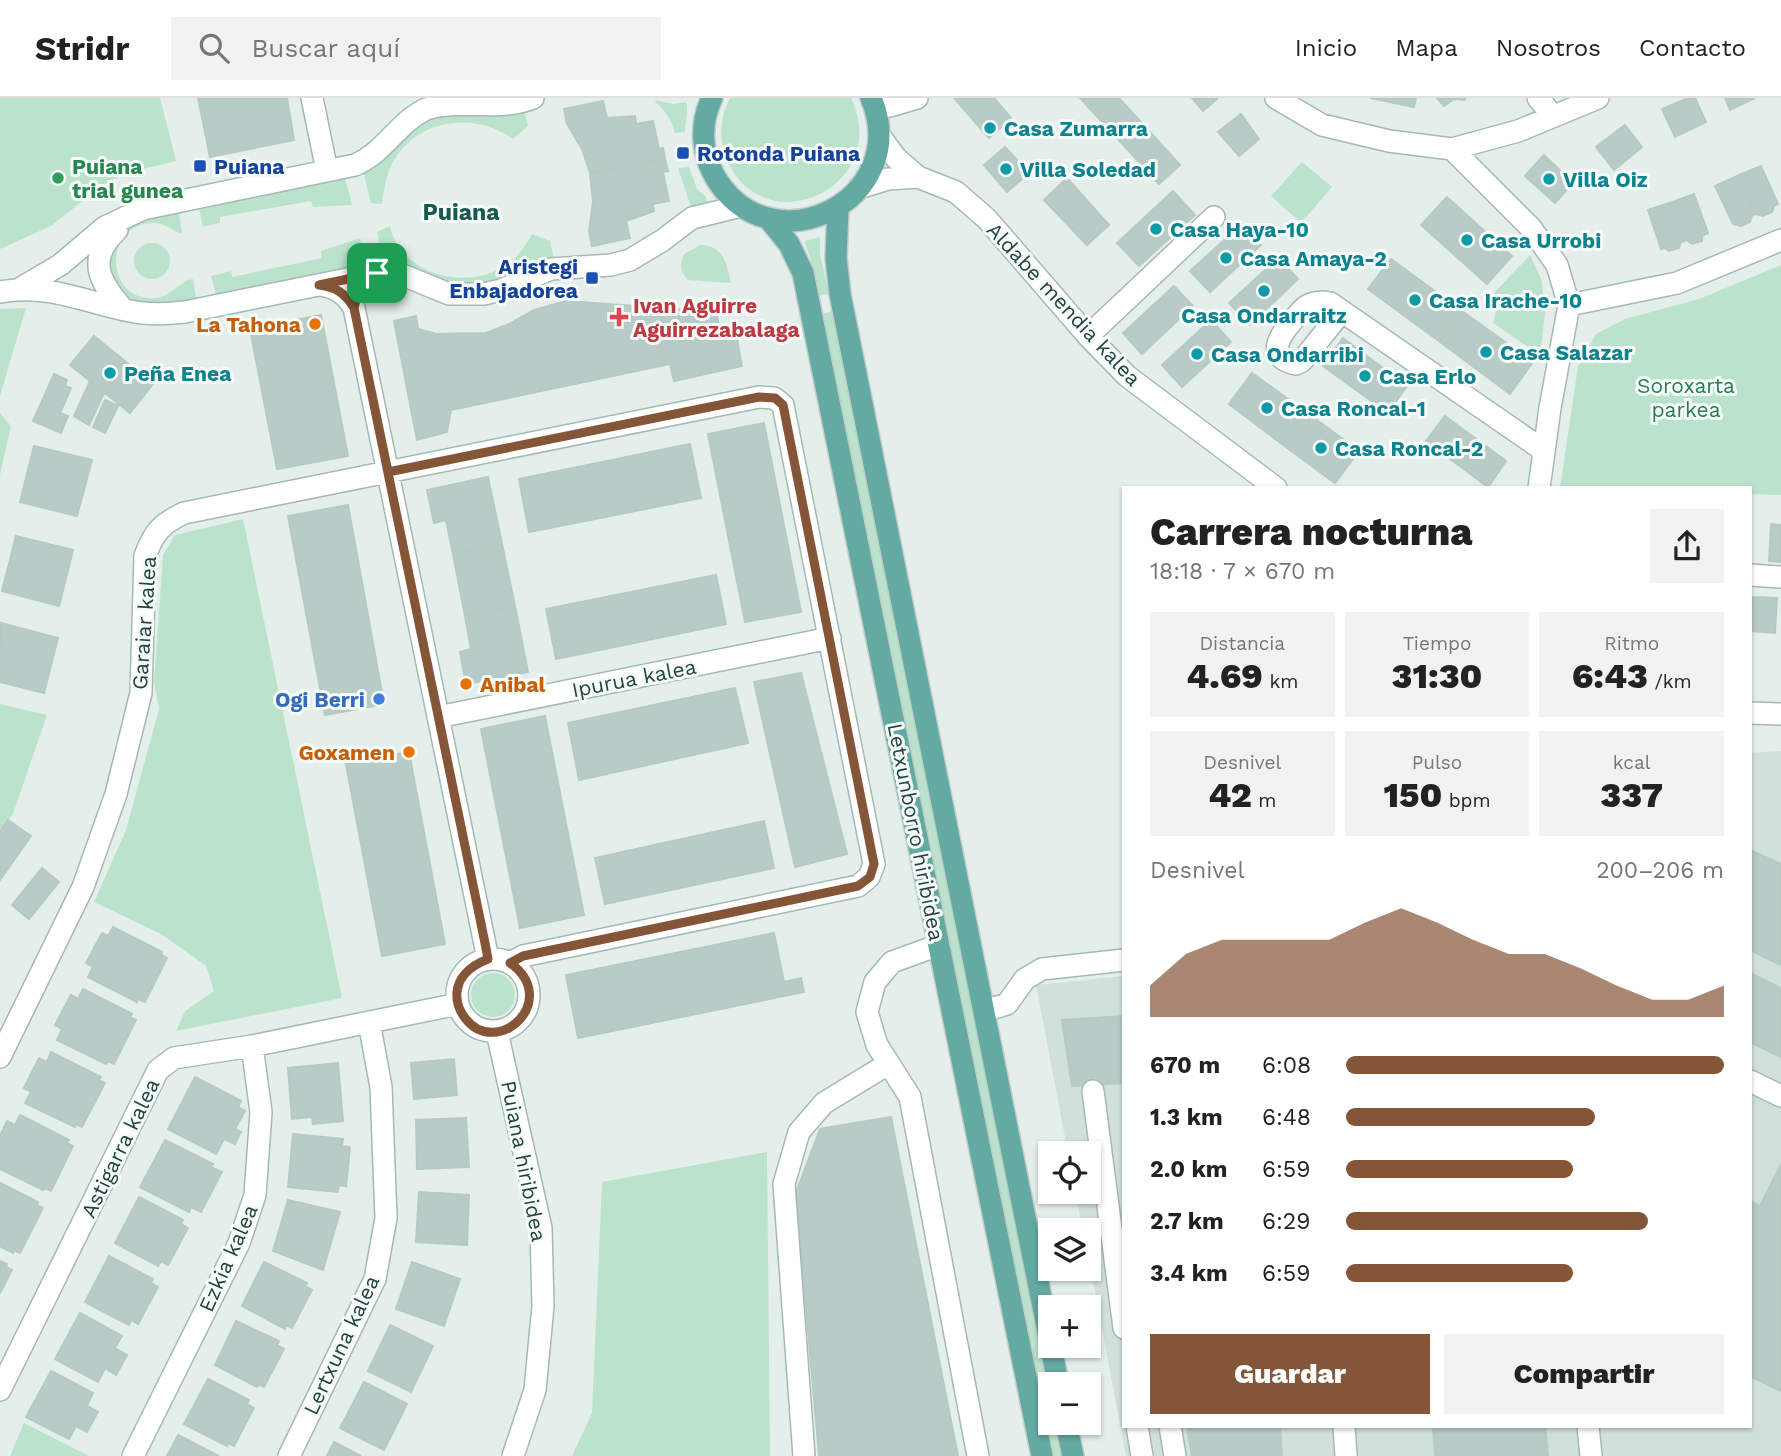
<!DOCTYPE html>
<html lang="es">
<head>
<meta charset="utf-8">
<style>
  body { margin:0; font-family:"Work Sans",sans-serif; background:#f2f2f2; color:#222; height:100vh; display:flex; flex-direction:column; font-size:26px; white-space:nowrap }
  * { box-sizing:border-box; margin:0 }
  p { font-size:23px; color:#767676 }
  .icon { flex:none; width:38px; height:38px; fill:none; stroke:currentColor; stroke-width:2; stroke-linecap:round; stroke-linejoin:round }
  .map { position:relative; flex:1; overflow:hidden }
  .side { position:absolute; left:1122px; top:388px; width:630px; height:942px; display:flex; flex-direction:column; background:#fff; border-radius:0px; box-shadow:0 2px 5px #0004 }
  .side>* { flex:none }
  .controls { position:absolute; left:1038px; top:1043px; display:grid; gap:14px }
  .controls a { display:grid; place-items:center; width:63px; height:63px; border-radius:0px; background:#fff; box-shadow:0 2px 5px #0004; font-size:35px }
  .pin { position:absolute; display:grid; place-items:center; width:60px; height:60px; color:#fff; margin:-30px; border-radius:14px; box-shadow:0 4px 10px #0006 }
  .round { display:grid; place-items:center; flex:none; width:74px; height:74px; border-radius:0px; background:#f2f2f2 }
  .head { display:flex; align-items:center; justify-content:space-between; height:119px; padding:0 28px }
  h1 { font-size:38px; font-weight:800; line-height:52px }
  .metrics { display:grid; grid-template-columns:repeat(3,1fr); gap:10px; height:119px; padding:7px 28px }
  .metrics div { display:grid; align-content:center; border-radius:0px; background:#f2f2f2; text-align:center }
  .metrics b { font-size:35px; font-weight:800 }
  .metrics small { font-size:19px; font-weight:400 }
  .metrics p { font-size:19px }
  .chart { height:196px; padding:14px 28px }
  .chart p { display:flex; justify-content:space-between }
  .chart svg { width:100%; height:126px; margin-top:7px; fill:#855538; opacity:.7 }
  .button { display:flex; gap:14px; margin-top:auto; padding:14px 28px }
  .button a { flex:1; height:80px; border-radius:0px; background:#855538; color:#fff; font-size:28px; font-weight:800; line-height:80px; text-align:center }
  .button a+a { background:#f2f2f2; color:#222 }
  ul { padding:0 28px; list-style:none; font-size:23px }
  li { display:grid; grid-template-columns:112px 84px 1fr; align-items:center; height:52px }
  li i { height:18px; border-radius:9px; background:#855538 }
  header { display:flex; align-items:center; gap:42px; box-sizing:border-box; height:98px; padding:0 35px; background:#fff; border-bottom:2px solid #e0e0e0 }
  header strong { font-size:33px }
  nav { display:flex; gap:38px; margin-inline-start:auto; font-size:24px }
  .search { width:490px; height:63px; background:#f2f2f2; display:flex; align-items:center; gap:18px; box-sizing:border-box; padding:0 24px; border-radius:0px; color:#767676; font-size:26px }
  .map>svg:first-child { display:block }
  .built { fill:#d2e0db }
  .green { fill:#bbe3cb }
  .building { fill:#b9cbc6; stroke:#b6cac4; stroke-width:2 }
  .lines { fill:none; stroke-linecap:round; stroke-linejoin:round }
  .minor-casing { stroke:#a6b8b5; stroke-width:24 }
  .major-casing { stroke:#c1cbc9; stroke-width:24 }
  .minor { stroke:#fff; stroke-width:21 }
  .major { stroke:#63aaa2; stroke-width:21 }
  .route-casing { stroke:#fff; stroke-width:14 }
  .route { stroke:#855538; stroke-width:9 }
  .culture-dot { fill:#0f9aa8; stroke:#f6fbf9; stroke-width:2.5 }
  .transit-dot { fill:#1a4fb4; stroke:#f6fbf9; stroke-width:2.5 }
  .leisure-dot { fill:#2e9e5b; stroke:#f6fbf9; stroke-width:2.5 }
  .health-dot { fill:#e0444e; stroke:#f6fbf9; stroke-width:2.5 }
  .food-dot { fill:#e8710a; stroke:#f6fbf9; stroke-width:2.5 }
  .shop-dot { fill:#3f7fe0; stroke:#f6fbf9; stroke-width:2.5 }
  .labels { text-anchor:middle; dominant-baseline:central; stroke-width:6; stroke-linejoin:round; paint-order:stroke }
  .culture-label { font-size:21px; font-weight:bold; fill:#0d838f; stroke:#f6fbf9; text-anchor:start }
  .transit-label { font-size:21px; font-weight:bold; fill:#164399; stroke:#f6fbf9; text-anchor:start }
  .leisure-label { font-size:21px; font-weight:bold; fill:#27864d; stroke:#f6fbf9; text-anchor:start }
  .street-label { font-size:21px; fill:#21443f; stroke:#f6fbf9 }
  .health-label { font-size:21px; font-weight:bold; fill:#be3a42; stroke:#f6fbf9; text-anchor:start }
  .food-label { font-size:21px; font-weight:bold; fill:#c56008; stroke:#f6fbf9; text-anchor:end }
  .park-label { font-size:21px; fill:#258155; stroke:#f6fbf9 }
  .shop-label { font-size:21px; font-weight:bold; fill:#366cbe; stroke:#f6fbf9; text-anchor:end }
  .neighbourhood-label { font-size:23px; font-weight:bold; fill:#195952; stroke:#f6fbf9 }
</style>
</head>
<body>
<header>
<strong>Stridr</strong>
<div class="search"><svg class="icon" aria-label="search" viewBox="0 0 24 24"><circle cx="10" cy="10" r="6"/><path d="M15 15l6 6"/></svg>Buscar aquí</div>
<nav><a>Inicio</a><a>Mapa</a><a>Nosotros</a><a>Contacto</a></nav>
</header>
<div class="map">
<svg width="1781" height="1358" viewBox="0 0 1781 1358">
  <rect width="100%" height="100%" fill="#e4efec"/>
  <path class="built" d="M1781 653V1358H1126L1089 1162 1088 1132H1083L1075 1094H1088V1055H1068L1036 887 1123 878 1124 1328H1750V655Z"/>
  <path class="green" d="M0 0H160L176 63 130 74 104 86 51 128 0 151Z
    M730 0H851C893 89 765 148 727 62 718 42 720 19 730 0Z
    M656 2 674 6 686 4C689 13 685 24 685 34L675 35C671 21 666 13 655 4Z
    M524 13 528 28 513 41C474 12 413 21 391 68 385 80 384 93 382 106L371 105 364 76C388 61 397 39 420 24 439 12 499 14 524 13Z
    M1302 64 1332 89 1301 125 1271 98Z
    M689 69 697 91 706 99 707 104 691 109 678 70Z
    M345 80 352 107 313 109 311 103 220 119V125L203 129 199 110Z
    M179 114 182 136C173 134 165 124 153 125 102 126 105 204 155 200 171 199 179 183 193 181L196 200 157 208 135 205 117 190 109 169V158L124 130 143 120Z
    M390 128C400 174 459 192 500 171 515 164 524 150 532 136L550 143 554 162C532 164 518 175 498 183 487 188 467 189 455 189 432 190 408 160 383 163L377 134Z
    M820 139V156L829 196 818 198 810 158 804 143Z
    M360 140 365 166 216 197 211 178 231 173 232 179 322 160 321 153Z
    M134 163a18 18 0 1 1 36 0a18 18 0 1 1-36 0Z
    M700 147C723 147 727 165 731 185L688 182C680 173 679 167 684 156Z
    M1530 157 1542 183 1545 215 1540 257 1493 225 1499 204 1494 195Z
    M1781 167V397L1750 396V390H1560L1578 268 1596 236 1625 221 1699 201Z
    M26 210 0 298V211Z
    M834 213 1050 1286V1325H1058L1065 1358H1052L821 216Z
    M0 315 11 328 0 377Z
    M243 421 342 900 176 933 185 913 214 893 206 868 161 836 94 804 126 732 159 611 154 584 163 457 175 437Z
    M0 606 47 617 13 716 0 731Z
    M471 897a22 22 0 1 1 44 0a22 22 0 1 1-44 0Z
    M767 1054 770 1358H572L592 1315 602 1084Z
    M24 1325 89 1358H10Z"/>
  <path class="building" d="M198 0H287L294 42 210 59Z
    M954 0H994L1011 20 989 40Z
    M1080 0H1119L1139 22 1118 41Z
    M1192 0H1218L1203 13Z
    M1370 0H1416L1414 9Z
    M1437 0H1466L1464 2 1454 1 1444 8Z
    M1688 0H1695L1706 24 1675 39 1662 11Z
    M1725 0H1755L1730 12Z
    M603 3 607 20 635 18 636 26 653 23 659 51 663 50 665 61 590 75 582 51 567 26 564 11Z
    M1241 16 1259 41 1239 58 1218 34Z
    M1139 22 1180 67 1159 86 1118 41Z
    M1625 27 1642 49 1614 72 1596 49Z
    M1005 49 1029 75 1007 94 984 67Z
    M1544 57 1573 85 1555 105 1525 78Z
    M665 61 668 73 663 74 669 103 653 106 654 113 626 123 630 140 592 148 589 133 593 104 590 75Z
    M1761 68 1778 106 1774 108 1772 114 1763 118 1755 116 1739 77Z
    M1739 77 1755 116 1752 118 1750 124 1741 128 1733 126 1715 88Z
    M1067 80 1109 127 1087 147 1044 102Z
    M1173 93 1195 117 1139 168 1117 145Z
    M1694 96 1708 135 1702 138V143L1692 146 1687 142 1684 143 1672 104Z
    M1447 99 1512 158 1487 186 1421 127Z
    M1672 104 1684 143 1680 145 1679 150 1669 153 1665 150 1661 151 1648 112Z
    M1242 126 1261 147 1210 194 1190 173Z
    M1278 160 1298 181 1250 227 1229 205Z
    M1391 161 1462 213 1439 243 1368 191Z
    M1174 188 1193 208 1142 256 1123 235Z
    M566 203 716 214 720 232 735 230 742 268 674 283 670 266 451 312 447 334 417 342 394 223 416 218 418 231 436 236 486 235 509 226 534 212Z
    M1462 213 1533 264 1510 296 1439 243Z
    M321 217 348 358 277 371 250 231Z
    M1211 222 1231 244 1182 289 1162 267Z
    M94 238 153 286 130 315 70 267Z
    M1343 240 1407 288 1388 315 1323 268Z
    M1252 275 1306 314 1282 346 1229 306Z
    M54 276 67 282 65 288 71 290 60 315 68 318 61 335 33 323Z
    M90 283 104 295 89 327 74 318Z
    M105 302 118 308 105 335 93 329Z
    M1306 314 1359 353 1335 385 1282 346Z
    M1445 318 1506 363 1488 389 1426 343Z
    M764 325 801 514 745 524 708 336Z
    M690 346 701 400 529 434 519 381Z
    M34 348 92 362 77 418 20 404Z
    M488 379 502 446 453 456 446 422 434 425 427 392Z
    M348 407 384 606 325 617 288 418Z
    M1771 426 1781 427V464L1769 463Z
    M16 438 73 452 59 508 2 493Z
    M502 446 515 508 465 518 453 456Z
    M716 477 726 526 556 561 546 511Z
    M1752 499 1777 500 1775 535 1750 533Z
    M515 508 528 574 466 586 460 554 471 551 465 518Z
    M1 525 58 540 44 595 0 584Z
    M801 575 847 756 795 769 754 584Z
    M735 590 748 645 579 682 568 625Z
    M545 618 584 817 520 830 481 631Z
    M409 654 445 846 382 858 346 666Z
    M8 722 31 738 0 782V733Z
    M764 723 774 770 605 806 595 760Z
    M1750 752 1781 766V867L1750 852Z
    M42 770 59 784 29 821 12 807Z
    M113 829 162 854 161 857 167 860 145 904 138 901 137 904 88 879 93 869 86 865 102 835 108 838Z
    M774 835 784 884 801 880 804 894 578 940 566 877Z
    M1750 875 1781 890V959L1750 944Z
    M83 891 132 916 130 919 136 922 114 966 108 963 106 966 57 942 62 931 55 927 71 897 78 901Z
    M1124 918V985L1072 988 1062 922Z
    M51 954 101 979 99 982 105 985 82 1029 76 1026 75 1029 25 1005 31 994 24 990 39 960 47 964Z
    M454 961 457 997 414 1001 411 965Z
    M338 965 343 1023 313 1026 312 1019 292 1021 288 970Z
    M195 979 241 1003 238 1009 245 1013 235 1031 241 1034 235 1046 224 1041 216 1056 168 1031Z
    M20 1017 69 1042 67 1045 73 1048 51 1093 45 1090 43 1092 0 1071V1038L7 1023 15 1027Z
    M891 1019 958 1358H819L796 1095 820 1031Z
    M466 1020 469 1069 417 1071 416 1022Z
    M293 1036 343 1041 342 1048 350 1049 346 1088 339 1087 338 1094 288 1089Z
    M165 1042 213 1066 211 1069 222 1074 201 1114 191 1109 189 1114 140 1089Z
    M1781 1066V1293L1750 1278V1103L1760 1108Z
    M0 1085 38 1104 37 1107 43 1110 20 1155 14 1152 13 1155 0 1148Z
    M419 1094 469 1097 467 1147 416 1144Z
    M139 1099 183 1122 181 1126 188 1130 168 1167 161 1163 158 1168 115 1145Z
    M288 1102 340 1114 323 1172 273 1153Z
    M109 1158 153 1181 151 1185 158 1189 138 1226 131 1222 129 1227 85 1204Z
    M0 1163 7 1166 6 1169 12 1172 0 1195Z
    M264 1164 307 1185 305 1188 312 1192 292 1230 286 1227 285 1231 242 1208Z
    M412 1164 460 1181 444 1228 396 1211Z
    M80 1215 122 1238 115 1250 127 1257 116 1277 105 1270 98 1284 55 1261Z
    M236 1223 279 1243 277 1247 284 1251 264 1289 259 1286 257 1289 215 1267Z
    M390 1227 433 1248 411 1294 368 1273Z
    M51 1273 93 1295 87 1308 98 1314 87 1334 76 1328 69 1341 26 1319Z
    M208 1281 249 1302 247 1306 254 1310 234 1348 228 1345 227 1348 184 1326Z
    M364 1284 407 1306 384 1352 340 1330Z
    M1187 1328H1280L1282 1358H1192Z
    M1433 1328H1545L1548 1358H1435Z
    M178 1337 219 1358H167Z
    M334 1344 361 1358H327Z"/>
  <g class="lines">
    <g class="minor-casing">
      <path id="minor" d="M312 0 327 73
        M1276 0 1322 27 1389 43 1452 51 1531 130 1557 167 1569 207 1550 310 1539 390
        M1538 0 1553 18
        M875 9 890 8 917 0
        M879 37 896 60 918 79
        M1452 51 1518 33 1598 0
        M859 90 888 81 918 79 956 94 987 121 1088 238 1127 278 1276 390
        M117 132C86 161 99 184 124 212
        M320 187C336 189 346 196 354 210L488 861
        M21 190 60 167 105 129 143 111 355 67C384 55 397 25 426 11 461 0 498 14 533 0
        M0 194C48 185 84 204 130 213 148 217 167 216 185 214L377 175 405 178 449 196H484L501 192 551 171 611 167 630 162 663 142 692 120 741 108
        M1569 207 1677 185 1781 142
        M1342 213 1302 263 1296 266C1265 260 1279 238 1293 222 1298 217 1303 209 1309 207 1316 203 1323 204 1330 205L1543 352
        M1088 238 1214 119
        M1750 477 1781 479
        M1750 615 1781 616
        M438 619 830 540
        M939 847 892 864 875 884 867 914 877 947 910 999 978 1358
        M457 897a36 36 0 1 1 72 0a36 36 0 1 1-72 0Z
        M984 913 1007 906 1025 881 1042 871 1124 862
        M497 934 541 1130 543 1208 535 1292 513 1358
        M0 959 83 789 116 696 141 595 145 458C154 434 161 426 184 415L759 299 774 300 783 307 874 766 869 779 858 788 523 858 510 865
        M1750 983 1781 998
        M1093 993 1124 1230
        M0 1292 158 972 174 960 252 948 458 906
        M1137 1328 1142 1358
        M1170 1328 1175 1358
        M1344 1328 1346 1358
        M1588 1328 1591 1358
        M133 1358 239 1145 255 1097 261 1014 252 948
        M289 1358 375 1181 386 1120 381 989 369 924
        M804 1358 784 1086 799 1034 824 1005 888 966"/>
    </g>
    <g class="major-casing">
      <path id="major" d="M712 0C700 25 701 53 714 77 769 174 914 102 871 0
        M838 110 836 160 840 196 1050 1244
        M768 120 789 146 803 175 1042 1358
        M1051 1248 1058 1286
        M1066 1325 1073 1358"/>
    </g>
    <use href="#minor" class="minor"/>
    <use href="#major" class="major"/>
  </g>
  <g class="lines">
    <g class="route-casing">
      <path id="route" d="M377 175 319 187C336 189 345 195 354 210L485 845 488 861C473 867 459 876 457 894 456 904 459 912 465 920 497 962 562 902 510 865L523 858 858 788 870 779 874 766 783 307 775 300 759 299 388 374 354 210 359 190 377 175"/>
    </g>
    <use href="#route" class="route"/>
  </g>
  <g class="culture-dot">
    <circle cx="990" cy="30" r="7"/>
    <circle cx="1006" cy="71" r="7"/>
    <circle cx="1549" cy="81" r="7"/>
    <circle cx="1156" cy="131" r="7"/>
    <circle cx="1467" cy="142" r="7"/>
    <circle cx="1226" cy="160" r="7"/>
    <circle cx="1264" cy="193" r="7"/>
    <circle cx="1415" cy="202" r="7"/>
    <circle cx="1486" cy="254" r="7"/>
    <circle cx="1197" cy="256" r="7"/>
    <circle cx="110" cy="275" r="7"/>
    <circle cx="1365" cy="278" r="7"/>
    <circle cx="1267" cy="310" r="7"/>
    <circle cx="1321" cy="350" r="7"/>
  </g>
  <g class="transit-dot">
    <rect x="676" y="48" width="14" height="14" rx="3.5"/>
    <rect x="193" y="61" width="14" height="14" rx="3.5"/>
    <rect x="585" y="173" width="14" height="14" rx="3.5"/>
  </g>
  <circle class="leisure-dot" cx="58" cy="80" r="7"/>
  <path class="health-dot" d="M615.5 208.5h7v7h7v7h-7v7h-7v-7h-7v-7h7z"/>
  <g class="food-dot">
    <circle cx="315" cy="226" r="7"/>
    <circle cx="466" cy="586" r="7"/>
    <circle cx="409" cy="654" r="7"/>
  </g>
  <circle class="shop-dot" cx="379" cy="601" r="7"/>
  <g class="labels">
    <g class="culture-label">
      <text x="1004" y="30">Casa Zumarra</text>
      <text x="1020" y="71">Villa Soledad</text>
      <text x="1563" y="81">Villa Oiz</text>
      <text x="1170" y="131">Casa Haya-10</text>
      <text x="1481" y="142">Casa Urrobi</text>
      <text x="1240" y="160">Casa Amaya-2</text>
      <text x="1429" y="202">Casa Irache-10</text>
      <text x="1264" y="217" text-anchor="middle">Casa Ondarraitz</text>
      <text x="1500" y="254">Casa Salazar</text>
      <text x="1211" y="256">Casa Ondarribi</text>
      <text x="124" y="275">Peña Enea</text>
      <text x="1379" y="278">Casa Erlo</text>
      <text x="1281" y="310">Casa Roncal-1</text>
      <text x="1335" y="350">Casa Roncal-2</text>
    </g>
    <g class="transit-label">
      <text x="697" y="55">Rotonda Puiana</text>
      <text x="214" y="68">Puiana</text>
      <text x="578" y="168" text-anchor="end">Aristegi<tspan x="578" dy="24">Enbajadorea</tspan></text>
    </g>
    <g class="leisure-label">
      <text x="72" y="68">Puiana<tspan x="72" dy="24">trial gunea</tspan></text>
    </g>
    <g class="street-label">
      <text transform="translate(1064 206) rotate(47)">Aldabe mendia kalea</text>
      <text transform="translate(144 525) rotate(-86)">Garaiar kalea</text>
      <text transform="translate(634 580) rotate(-11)">Ipurua kalea</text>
      <text transform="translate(916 734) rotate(79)">Letxunborro hiribidea</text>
      <text transform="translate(120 1050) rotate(-64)">Astigarra kalea</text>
      <text transform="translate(524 1063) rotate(79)">Puiana hiribidea</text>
      <text transform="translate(228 1160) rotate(-66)">Ezkia kalea</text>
      <text transform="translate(341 1247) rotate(-65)">Lertxuna kalea</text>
    </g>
    <g class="health-label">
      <text x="633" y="207">Ivan Aguirre<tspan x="633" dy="24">Aguirrezabalaga</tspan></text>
    </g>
    <g class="food-label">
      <text x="301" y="226">La Tahona</text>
      <text x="480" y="586" text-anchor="start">Anibal</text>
      <text x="395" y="654">Goxamen</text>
    </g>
    <g class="park-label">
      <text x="1686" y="287">Soroxarta<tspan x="1686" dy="24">parkea</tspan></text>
    </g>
    <g class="shop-label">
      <text x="365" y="601">Ogi Berri</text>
    </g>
    <g class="neighbourhood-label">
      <text x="461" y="114">Puiana</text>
    </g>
  </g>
</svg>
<div class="controls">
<a><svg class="icon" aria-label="locate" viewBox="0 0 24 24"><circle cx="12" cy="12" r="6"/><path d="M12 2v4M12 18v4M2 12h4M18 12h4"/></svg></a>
<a><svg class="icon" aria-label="layers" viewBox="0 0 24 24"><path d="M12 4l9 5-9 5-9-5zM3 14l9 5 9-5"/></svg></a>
<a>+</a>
<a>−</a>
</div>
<div class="pin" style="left:377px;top:175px;background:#1e9e55"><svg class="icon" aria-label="arrive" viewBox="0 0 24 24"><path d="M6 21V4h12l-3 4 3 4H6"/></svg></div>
<section class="side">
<div class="head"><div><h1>Carrera nocturna</h1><p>18:18 · 7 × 670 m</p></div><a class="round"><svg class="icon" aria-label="share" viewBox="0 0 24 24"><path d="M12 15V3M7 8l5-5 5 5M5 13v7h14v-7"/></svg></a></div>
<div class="metrics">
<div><p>Distancia</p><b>4.69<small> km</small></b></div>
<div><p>Tiempo</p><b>31:30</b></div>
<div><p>Ritmo</p><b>6:43<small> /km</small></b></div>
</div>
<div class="metrics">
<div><p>Desnivel</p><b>42<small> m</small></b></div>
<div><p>Pulso</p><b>150<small> bpm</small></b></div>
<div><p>kcal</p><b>337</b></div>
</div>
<div class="chart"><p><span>Desnivel</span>200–206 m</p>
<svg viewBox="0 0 160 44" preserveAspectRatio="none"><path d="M0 44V33L10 22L20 17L30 17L40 17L50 17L60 11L70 6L80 11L90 17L100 22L110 22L120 27L130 33L140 38L150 38L160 33V44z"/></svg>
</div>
<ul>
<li><b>670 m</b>6:08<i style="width:100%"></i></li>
<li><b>1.3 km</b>6:48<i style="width:66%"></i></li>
<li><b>2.0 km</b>6:59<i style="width:60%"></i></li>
<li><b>2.7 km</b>6:29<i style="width:80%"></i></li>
<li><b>3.4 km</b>6:59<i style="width:60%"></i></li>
</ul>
<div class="button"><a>Guardar</a><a>Compartir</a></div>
</section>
</div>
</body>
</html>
